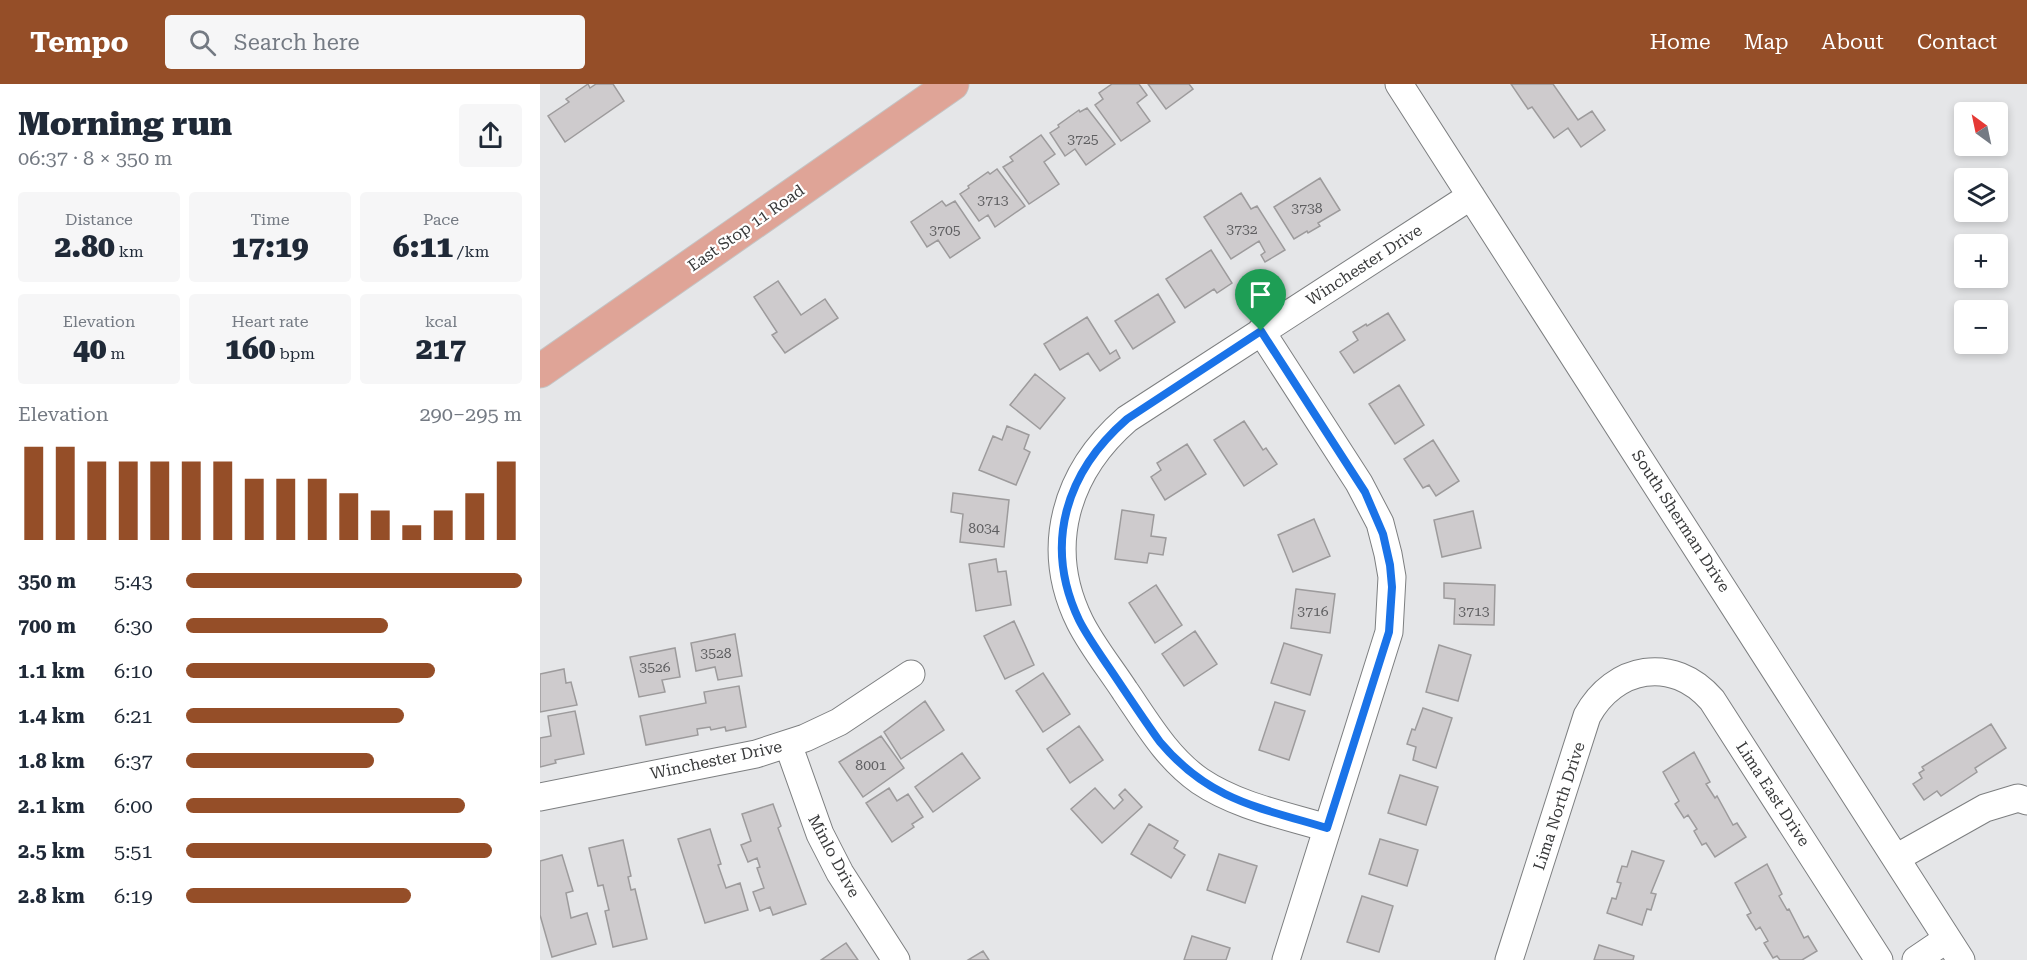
<!DOCTYPE html>
<html lang="en">
<head>
<meta charset="utf-8">
<style>
  body { margin:0; font-family:"Roboto Serif",serif; background:#f6f6f7; color:#1f2937; height:100vh; display:flex; flex-direction:column; font-size:22px; white-space:nowrap }
  * { box-sizing:border-box; margin:0 }
  p { font-size:20px; color:#747a83 }
  .icon { flex:none; width:33px; height:33px; fill:none; stroke:currentColor; stroke-width:2; stroke-linecap:round; stroke-linejoin:round }
  .map { position:relative; flex:1; overflow:hidden }
  .side { display:flex; flex-direction:column; background:#fff; width:540px }
  .side>* { flex:none }
  .needle { width:39px; rotate:327deg }
  .buttons { position:absolute; left:1414px; top:18px; display:grid; gap:12px }
  .buttons a { display:grid; place-items:center; width:54px; height:54px; border-radius:6px; background:#fff; box-shadow:0 3px 9px #0003; font-size:30px }
  .pin { position:absolute; display:grid; place-items:center; width:51px; height:51px; color:#fff; margin:-62px -26px; border-radius:50% 50% 50% 0; rotate:-45deg; box-shadow:0 0 6px #0007 }
  .pin .icon { rotate:45deg }
  .round { display:grid; place-items:center; flex:none; width:63px; height:63px; border-radius:6px; background:#f6f6f7 }
  .summary { display:flex; align-items:center; justify-content:space-between; height:102px; padding:0 18px }
  h1 { font-size:33px; font-weight:800; line-height:45px }
  .figures { display:grid; grid-template-columns:repeat(3,1fr); gap:9px; height:102px; padding:6px 18px }
  .figures div { display:grid; align-content:center; border-radius:6px; background:#f6f6f7; text-align:center }
  .figures b { font-size:30px; font-weight:800 }
  .figures small { font-size:16px; font-weight:400 }
  .figures p { font-size:16px }
  .chart { height:168px; padding:12px 18px }
  .chart p { display:flex; justify-content:space-between }
  .chart svg { width:100%; height:108px; margin-top:6px; stroke:#954e28; stroke-width:6 }
  ul { padding:0 18px; list-style:none; font-size:20px }
  li { display:grid; grid-template-columns:96px 72px 1fr; align-items:center; height:45px }
  li i { height:15px; border-radius:8px; background:#954e28 }
  header { display:flex; align-items:center; gap:36px; box-sizing:border-box; height:84px; padding:0 30px; background:#954e28; color:#fff }
  header strong { font-size:28px }
  nav { display:flex; gap:33px; margin-inline-start:auto; font-size:21px }
  .search { width:420px; height:54px; background:#f6f6f7; display:flex; align-items:center; gap:15px; box-sizing:border-box; padding:0 21px; border-radius:6px; color:#747a83; font-size:22px }
  main { display:flex; flex:1; min-height:0 }
  .map>svg:first-child { display:block }
  .building { fill:#cecbcd; stroke:#9d9b9c; stroke-width:1.5 }
  .lines { fill:none; stroke-linecap:round; stroke-linejoin:round }
  .minor-casing { stroke:#7d7f80; stroke-width:29 }
  .major-casing { stroke:#c4c4c4; stroke-width:35 }
  .minor { stroke:#fff; stroke-width:27 }
  .major { stroke:#dfa497; stroke-width:33 }
  .route-casing { stroke:#fff; stroke-width:12 }
  .route { stroke:#1a73e8; stroke-width:8 }
  .labels { text-anchor:middle; dominant-baseline:central; stroke-width:4.5; stroke-linejoin:round; paint-order:stroke }
  .number-label { font-size:14px; fill:#5e5e60 }
  .street-label { font-size:16px; fill:#393a3b; stroke:#fff }
</style>
</head>
<body>
<header>
<strong>Tempo</strong>
<div class="search"><svg class="icon" aria-label="search" viewBox="0 0 24 24"><circle cx="10" cy="10" r="6"/><path d="M15 15l6 6"/></svg>Search here</div>
<nav><a>Home</a><a>Map</a><a>About</a><a>Contact</a></nav>
</header>
<main>
<section class="side">
<div class="summary"><div><h1>Morning run</h1><p>06:37 · 8 × 350 m</p></div><a class="round"><svg class="icon" aria-label="share" viewBox="0 0 24 24"><path d="M12 15V3M7 8l5-5 5 5M5 13v7h14v-7"/></svg></a></div>
<div class="figures">
<div><p>Distance</p><b>2.80<small> km</small></b></div>
<div><p>Time</p><b>17:19</b></div>
<div><p>Pace</p><b>6:11<small> /km</small></b></div>
</div>
<div class="figures">
<div><p>Elevation</p><b>40<small> m</small></b></div>
<div><p>Heart rate</p><b>160<small> bpm</small></b></div>
<div><p>kcal</p><b>217</b></div>
</div>
<div class="chart"><p><span>Elevation</span>290–295 m</p>
<svg viewBox="0 0 160 44" preserveAspectRatio="none"><path d="M5 44V6M15 44V6M25 44V12M35 44V12M45 44V12M55 44V12M65 44V12M75 44V19M85 44V19M95 44V19M105 44V25M115 44V32M125 44V38M135 44V32M145 44V25M155 44V12"/></svg>
</div>
<ul>
<li><b>350 m</b>5:43<i style="width:100%"></i></li>
<li><b>700 m</b>6:30<i style="width:60%"></i></li>
<li><b>1.1 km</b>6:10<i style="width:74%"></i></li>
<li><b>1.4 km</b>6:21<i style="width:65%"></i></li>
<li><b>1.8 km</b>6:37<i style="width:56%"></i></li>
<li><b>2.1 km</b>6:00<i style="width:83%"></i></li>
<li><b>2.5 km</b>5:51<i style="width:91%"></i></li>
<li><b>2.8 km</b>6:19<i style="width:67%"></i></li>
</ul>
</section>
<div class="map">
<svg width="1487" height="876" viewBox="0 0 1487 876">
  <rect width="100%" height="100%" fill="#e5e6e8"/>
  <path class="building" d="M48 0 50 4 56 0H73L84 17 25 58 8 32 29 18 26 15Z
    M572 0H599L607 11 597 19 610 37 581 57 555 21 563 15 559 9Z
    M608 0H649L653 5 626 25Z
    M971 0H1013L1038 36 1052 27 1065 46 1041 63 1028 44 1014 54 992 23 988 25Z
    M547 24 575 60 546 81 535 65 525 72 510 49 519 43 518 41 539 26 540 28Z
    M501 51 515 70 504 78 519 100 489 120 463 83 473 77 470 73Z
    M457 85 485 122 455 143 448 131 439 137 420 110 429 104 428 102 448 88 450 90Z
    M780 94 800 126 778 139 780 142 768 149 767 147 754 155 734 123Z
    M701 109 711 125 717 122 745 166 725 178 721 171 725 168 719 157 691 175 664 133Z
    M402 117 406 122 415 117 440 154 410 174 398 156 387 163 371 138Z
    M671 166 692 199 677 209 674 205 645 224 626 195Z
    M238 197 261 231 285 215 298 234 245 269 232 251 237 248 214 213Z
    M618 210 635 238 593 265 575 237Z
    M848 229 865 256 814 289 800 268 818 256 813 248 826 240 827 242Z
    M547 233 570 270 576 266 580 274 560 287 548 269 520 286 504 260Z
    M495 290 525 314 500 345 470 321Z
    M859 301 884 341 855 360 829 320Z
    M704 337 723 366 726 364 737 380 704 402 674 356Z
    M467 342 489 351 484 365 490 368 476 401 439 386 453 352 462 356Z
    M893 356 919 397 896 412 889 401 883 404 864 375Z
    M647 360 666 390 625 416 611 393 621 386 617 379Z
    M413 409 469 416 464 463 420 458 423 430 411 428Z
    M582 426 614 431 611 452 626 454 623 471 609 469 607 479 575 475Z
    M933 427 941 464 902 473 894 436Z
    M774 435 790 472 753 488 738 451Z
    M456 475 458 488 466 487 471 521 436 527 429 480Z
    M904 499 955 501 954 541 914 540 915 515 904 514Z
    M616 501 642 541 615 559 589 519Z
    M756 505 795 510 790 549 751 544Z
    M474 537 494 581 465 595 444 552Z
    M655 547 677 580 644 602 622 570Z
    M195 550 202 592 178 596 175 583 156 587 151 559Z
    M744 559 782 571 770 611 731 599Z
    M899 561 931 571 918 617 886 608Z
    M135 564 140 593 122 596 125 608 99 613 90 573Z
    M24 585 26 599 31 598 37 621 0 628V590Z
    M503 589 530 630 503 648 476 607Z
    M199 602 206 643 186 647 185 643 171 646 170 643 157 645 158 651 106 661 100 632 166 619 164 608Z
    M385 617 404 646 361 675 344 648Z
    M735 618 765 627 749 676 719 666Z
    M883 624 912 634 896 684 873 676 876 663 867 660 872 645 875 646Z
    M35 627 44 670 15 676 16 679 0 683V654L11 652 8 632Z
    M1451 640 1466 664 1435 684 1437 688 1401 712 1397 707 1384 716 1373 700 1382 694 1379 689 1384 686 1382 683Z
    M539 642 563 676 530 699 507 665Z
    M341 652 364 684 323 713 299 678Z
    M1154 668 1170 698 1166 700 1175 714 1177 712 1193 741 1197 739 1206 753 1175 773 1166 759 1162 761 1154 747 1157 745 1148 731 1144 734 1135 720 1139 717 1123 688Z
    M422 669 440 694 393 728 375 703Z
    M860 691 898 703 886 741 848 729Z
    M349 704 357 717 368 710 383 733 372 740 374 743 352 758 326 719Z
    M555 704 574 725 583 716 579 711 585 705 602 723 562 759 531 725Z
    M233 720 241 742 238 744 266 820 233 831 230 823 220 827 213 808 224 804 217 784 220 783 217 774 208 778 201 761 211 757 202 730Z
    M609 740 638 757 634 764 645 771 631 794 591 770Z
    M170 745 181 780 178 781 186 804 200 799 208 826 165 839 138 755Z
    M840 755 878 766 867 802 829 790Z
    M83 756 91 792 88 793 91 806 95 805 107 855 73 863 65 827 69 826 63 801 58 802 49 764Z
    M1092 767 1124 777 1111 809 1116 810 1111 826 1107 825 1102 841 1067 829 1072 814 1076 815 1081 799 1077 798 1082 782 1087 783Z
    M679 770 717 782 705 819 667 806Z
    M22 771 33 807 26 809 31 834 47 829 56 860 12 873 0 831V777Z
    M1227 780 1242 810 1239 812 1247 826 1249 825 1264 854 1268 852 1277 867 1262 876H1240L1237 872 1233 874 1224 859 1228 857 1220 843 1216 846 1207 831 1211 829 1195 799Z
    M822 812 853 822 839 868 807 858Z
    M652 852 690 864 686 876H644Z
    M306 859 318 876H281Z
    M1059 861 1094 872 1093 876H1054Z
    M443 867 449 876H428Z"/>
  <g class="lines">
    <g class="minor-casing">
      <path id="minor" d="M859 0 1421 876
        M721 247 819 399 840 439 848 470 852 493 849 548 746 876
        M248 660 280 750 300 789 356 876
        M0 713 216 670 265 654 299 638 371 590
        M787 744C744 731 697 722 660 697 627 674 607 639 585 607 570 584 552 562 540 538 503 463 526 388 587 335L931 112
        M1356 774 1445 724 1478 714 1487 717
        M969 876 1047 632C1074 582 1133 571 1172 616L1339 876
        M1376 876 1407 855"/>
    </g>
    <g class="major-casing">
      <path id="major" d="M0 287 412 0"/>
    </g>
    <use href="#minor" class="minor"/>
    <use href="#major" class="major"/>
  </g>
  <g class="lines">
    <g class="route-casing">
      <path id="route" d="M721 247 825 408 843 450 850 481 852 503 849 548 787 744C717 723 669 716 620 658 602 633 585 607 568 582 558 567 547 552 539 536 503 460 526 388 587 335Z"/>
    </g>
    <use href="#route" class="route"/>
  </g>
  <g class="labels">
    <g class="number-label">
      <text x="543" y="55">3725</text>
      <text x="453" y="116">3713</text>
      <text x="767" y="124">3738</text>
      <text x="702" y="145">3732</text>
      <text x="405" y="146">3705</text>
      <text x="444" y="444">8034</text>
      <text x="773" y="527">3716</text>
      <text x="934" y="527">3713</text>
      <text x="176" y="569">3528</text>
      <text x="115" y="583">3526</text>
      <text x="331" y="681">8001</text>
    </g>
    <g class="street-label">
      <text transform="translate(206 144) rotate(-35)">East Stop 11 Road</text>
      <text transform="translate(824 181) rotate(-33)">Winchester Drive</text>
      <text transform="translate(1141 437) rotate(57)">South Sherman Drive</text>
      <text transform="translate(176 676) rotate(-12)">Winchester Drive</text>
      <text transform="translate(1233 710) rotate(57)">Lima East Drive</text>
      <text transform="translate(1019 722) rotate(-72)">Lima North Drive</text>
      <text transform="translate(294 772) rotate(62)">Minlo Drive</text>
    </g>
  </g>
</svg>
<div class="buttons">
<a><svg class="needle" viewBox="-14 -14 28 28"><path d="M0-13l5 13h-10z" fill="#e53935"/><path d="M0 13l5-13h-10z" fill="#747a83"/></svg></a>
<a><svg class="icon" aria-label="layers" viewBox="0 0 24 24"><path d="M12 4l9 5-9 5-9-5zM3 14l9 5 9-5"/></svg></a>
<a>+</a>
<a>−</a>
</div>
<div class="pin" style="left:721px;top:247px;background:#1e9e55"><svg class="icon" aria-label="arrive" viewBox="0 0 24 24"><path d="M6 21V4h12l-3 4 3 4H6"/></svg></div>
</div>
</main>
</body>
</html>
